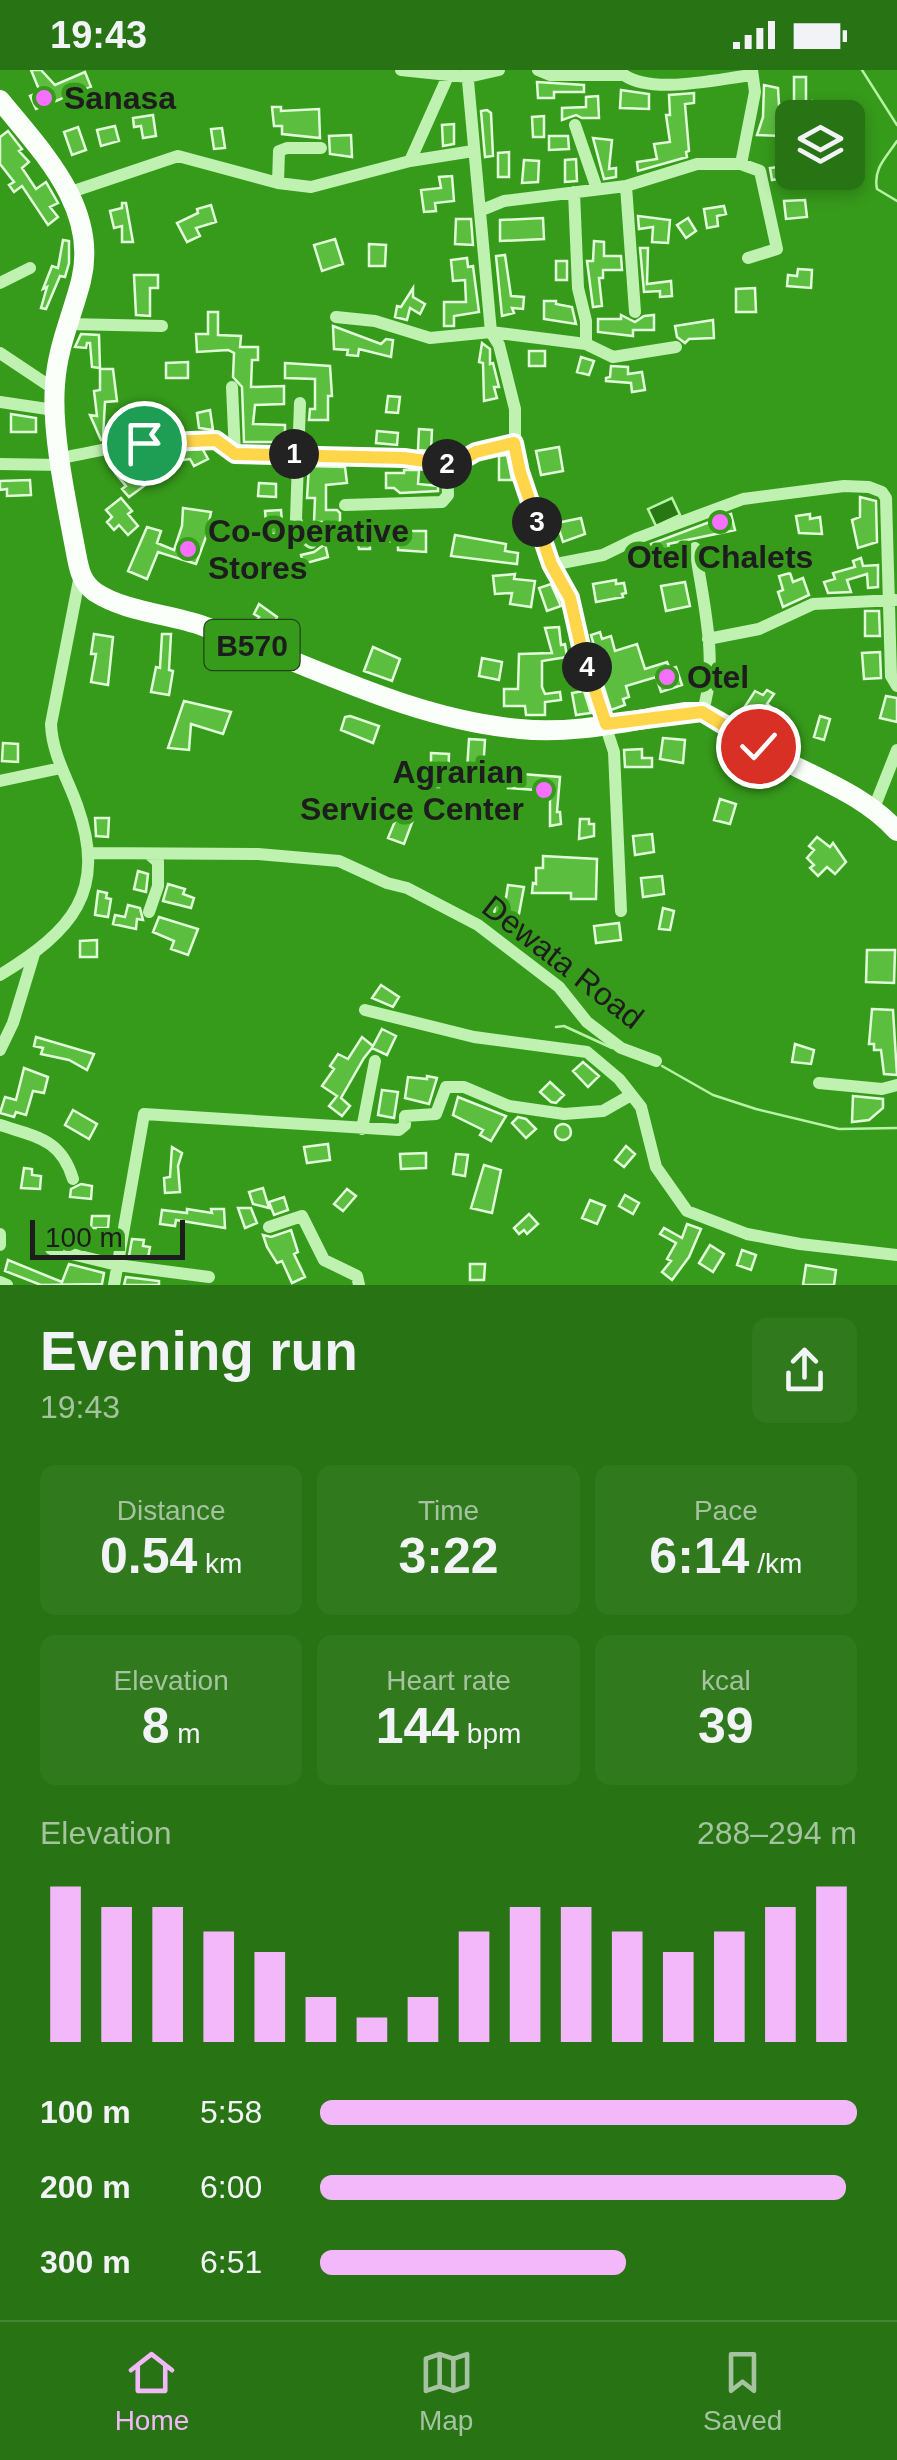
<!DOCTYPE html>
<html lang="en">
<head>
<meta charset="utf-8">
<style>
  body { margin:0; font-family:Helvetica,sans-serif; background:#30791d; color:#f1f3f6; height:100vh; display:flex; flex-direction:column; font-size:38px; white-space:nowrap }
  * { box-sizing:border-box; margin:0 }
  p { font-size:32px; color:#a5c3a0 }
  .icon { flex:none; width:55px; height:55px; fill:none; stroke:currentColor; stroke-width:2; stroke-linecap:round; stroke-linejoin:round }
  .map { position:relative; height:1215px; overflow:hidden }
  .drawer { display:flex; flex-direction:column; background:#287414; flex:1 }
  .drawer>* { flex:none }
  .buttons { position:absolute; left:775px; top:30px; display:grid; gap:20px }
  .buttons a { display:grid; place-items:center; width:90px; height:90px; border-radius:15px; background:#287414; box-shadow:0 5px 15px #0003; font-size:50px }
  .scale { position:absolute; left:30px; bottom:25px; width:155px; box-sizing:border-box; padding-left:10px; border:5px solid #1d1d1d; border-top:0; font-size:28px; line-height:35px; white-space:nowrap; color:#1d1d1d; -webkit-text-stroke:8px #369a1b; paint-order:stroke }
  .pin { position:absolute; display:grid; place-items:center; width:85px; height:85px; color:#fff; margin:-42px; border:5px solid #fff; border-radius:50%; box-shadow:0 2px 10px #0007 }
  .km { position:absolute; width:50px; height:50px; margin:-25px; border-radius:50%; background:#222; color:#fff; font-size:28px; line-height:50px; text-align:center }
  .round { display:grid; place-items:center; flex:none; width:105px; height:105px; border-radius:15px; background:#30791d }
  .headline { display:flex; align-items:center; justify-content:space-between; height:170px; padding:0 40px }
  h1 { font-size:55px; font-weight:700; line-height:75px }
  .figures { display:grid; grid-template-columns:repeat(3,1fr); gap:15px; height:170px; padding:10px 40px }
  .figures div { display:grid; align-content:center; border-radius:15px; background:#30791d; text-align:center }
  .figures b { font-size:50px; font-weight:700 }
  .figures small { font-size:28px; font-weight:400 }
  .figures p { font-size:28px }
  .chart { height:280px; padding:20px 40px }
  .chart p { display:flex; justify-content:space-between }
  .chart svg { width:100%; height:180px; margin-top:10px; stroke:#f3b8fa; stroke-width:6 }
  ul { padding:0 40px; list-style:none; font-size:32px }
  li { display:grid; grid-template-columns:160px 120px 1fr; align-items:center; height:75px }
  li i { height:25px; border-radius:12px; background:#f3b8fa }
  .status { display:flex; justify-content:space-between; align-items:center; height:70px; padding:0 50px; background:#287414; direction:ltr }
  .status svg { height:28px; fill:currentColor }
  .menu { display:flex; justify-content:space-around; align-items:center; height:140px; border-top:2px solid #448634; background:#287414; font-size:28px; color:#a5c3a0 }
  .menu a { display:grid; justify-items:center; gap:5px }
  .menu .on { color:#f3b8fa }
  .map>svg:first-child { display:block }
  .water { fill:#277712; stroke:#b7f3a4; stroke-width:2.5 }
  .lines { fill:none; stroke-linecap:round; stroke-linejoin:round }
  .stream { stroke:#b7f3a4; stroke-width:2.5 }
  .building { fill:#5bbe3f; stroke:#e0fcd8; stroke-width:2.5 }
  .street { stroke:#bff1b1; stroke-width:12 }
  .primary { stroke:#fbfffa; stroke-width:20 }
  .route-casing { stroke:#fff; stroke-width:20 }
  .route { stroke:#ffd54a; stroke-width:12 }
  .poi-dot { fill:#f670ff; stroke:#369a1b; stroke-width:4 }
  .labels { text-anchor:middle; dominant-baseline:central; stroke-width:9; stroke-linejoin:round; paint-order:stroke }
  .shield { fill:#369a1b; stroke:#24421c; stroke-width:2.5 }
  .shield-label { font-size:30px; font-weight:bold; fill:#1d1d1d }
  .poi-label { font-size:32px; font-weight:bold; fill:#1d1d1d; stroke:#369a1b; text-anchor:start }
  .street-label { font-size:32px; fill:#1d1d1d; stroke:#369a1b }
</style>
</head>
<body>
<div class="status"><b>19:43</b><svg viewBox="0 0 49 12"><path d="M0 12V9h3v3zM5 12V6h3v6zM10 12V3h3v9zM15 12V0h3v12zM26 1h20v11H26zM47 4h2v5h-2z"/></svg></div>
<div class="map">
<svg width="897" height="1215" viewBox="0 0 897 1215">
  <rect width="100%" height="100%" fill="#369a1b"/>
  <path class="water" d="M672 428 680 445 656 456 648 439Z"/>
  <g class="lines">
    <path class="stream" d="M862 0 897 55
      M897 71C886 88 873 98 877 119L897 131
      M556 957 564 956 612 978
      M662 996 713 1025 756 1039 839 1059 897 1058"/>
  </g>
  <path class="building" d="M31 0H41L55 15 85 2 91 17 36 39 30 26 40 22Z
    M794 7H806V33L812 31 816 48H785L784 66 757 65 763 47 764 15 778 18 779 35 794 32Z
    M537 12 584 15V22H554V28H538Z
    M621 20 649 24V39L620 38Z
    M694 23V33L685 34 689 81 686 82 687 87 638 101 637 92 657 89 654 74 670 72 666 45H670L669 25Z
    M598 26 599 48H582L576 45 562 50V38L586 37V27Z
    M272 37H281V41L319 39 320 68 282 64V56H274Z
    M487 40 491 43 493 86 485 87 481 41Z
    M153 45 156 66 143 68 141 56 134 57 133 48Z
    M544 46V67H533L532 47Z
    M454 54V74L443 76 442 55Z
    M115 56 119 71 101 76 97 60Z
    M78 57 86 80 72 85 64 62Z
    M222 58 225 78 214 79 211 59Z
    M8 61 22 79 19 81 29 92 22 98 36 119 46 112 58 133 50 137 58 147 48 155 22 116 14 122 9 115 14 112 0 94V67Z
    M351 65 352 87 330 84 329 66Z
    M549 66H568L569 79 549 80Z
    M593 68 612 70 609 99 616 98V107L604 109Z
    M509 82V107H498V83Z
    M576 89 577 111 565 112V90Z
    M524 90 539 91 538 112 522 113Z
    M786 96 788 107 772 110 770 98Z
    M452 106 454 131 435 133 436 141 424 142 421 120 441 118 439 107Z
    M805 130 807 147 786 149 784 131Z
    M122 133H126L133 172H122V156L114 158 110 141 122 138Z
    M211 135 216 152 196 158 200 166 187 172 177 153 198 143 197 139Z
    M724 136 726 144 717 146 718 156 707 158 704 139Z
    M638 146 670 150 668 173 652 172 653 157 639 159Z
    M543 148 544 169 500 171V150Z
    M688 148 696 161 686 168 677 155Z
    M456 149H471L473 175 455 174Z
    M335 169 343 194 322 201 314 175Z
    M63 170 69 171V193L65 207 60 206 46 239 41 238 47 217 43 219 52 196 58 198Z
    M594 171 604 172V186H621L622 200H603V208H599L602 236 593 237 587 191H593Z
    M369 174 386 175 385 196H369Z
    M640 178H648L647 214 671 211 672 226 660 227V221L644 222Z
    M505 185 511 226 524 227 523 239 512 238 514 243 502 246 496 186Z
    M467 188 468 197 473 196 479 242 454 246V256H444V232H466L465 210 453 211 451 190Z
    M556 191H567V210H556Z
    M798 199 812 200 811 218 787 216 788 205 797 206Z
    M134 205H158V218H150V246L136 245Z
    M413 218V227L425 234 420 244 410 238 407 250 395 247 397 236 401 237Z
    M755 218 756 242H736V219Z
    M544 231H556V234L572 237 576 254 544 249Z
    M208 242H218V265L241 266 240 277H258V290H252L251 317 284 316V334L255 335 253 354 285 355V372H244L242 317 233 307 234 283 228 280 197 282 196 264H208Z
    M621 245 635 252 644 246 654 245V260H633V266L598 262V249H621Z
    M713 250 714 268 689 269 685 273 677 267 675 256Z
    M333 256 381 274 386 269 393 270 391 287 359 279 358 286 347 285 348 280 334 279Z
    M81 264 99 265 100 298 92 297 90 273H87L86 278 75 277Z
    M482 273 490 279V294L493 293 499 317H494L497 328 484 331 483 293 479 292Z
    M529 281H545V296H529Z
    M581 287 594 291 589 305 577 302Z
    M188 292V308H166V293Z
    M285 293 330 296 332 326H328V350H309L310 339H315V309L285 308Z
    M611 296 628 297V304L642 302 645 320 632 322 631 313 606 311V308L610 307Z
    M100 299H113L117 331 105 332 103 368 110 365 111 368 101 370 90 345 97 346 94 321 100 320Z
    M388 326 400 327 398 343 386 342Z
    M210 340 213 360 199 358 197 343Z
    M11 344 36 348V362H11Z
    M419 359 432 360 431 381 418 380Z
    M377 361 398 363 397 375 376 373Z
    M559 377 563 401 541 405 536 381Z
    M187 378H202L208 389 194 396 190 389 175 391 172 379Z
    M507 385 512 410H499V386Z
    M122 386 144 416 129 427 122 419 126 416 116 404 119 402 111 391Z
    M309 396 345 397 347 413 326 415V440H337L340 443V457H322V452H314L315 428H307Z
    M404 400H419L418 414 438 416V421L400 423 394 418H386V403H404Z
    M30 410 31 425 7 426V419L0 420V411Z
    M259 413 276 414V427L258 426Z
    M860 427 876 431 877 472 858 478 852 450 860 447Z
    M121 428 132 441 128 444 138 456 128 465 119 455 114 460 107 452 112 447 106 440Z
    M183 438 211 442 206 467 196 494 158 482 147 509 128 501 147 457 161 461 157 473 174 480 182 456Z
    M281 440 283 464H267L265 441Z
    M731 444 735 460 668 474 672 488 658 493 651 474Z
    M810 444V449L820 447 822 464 799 463 796 446Z
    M581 448 585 464 563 472 557 453Z
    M387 461H426V482L398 480V471L370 472V479H359L358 473 350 474V469Z
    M455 465 506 474 505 481 518 483 517 494 451 486Z
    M325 474 328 487 303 494 301 485 314 482Z
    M861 488 863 496 878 495V517L868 518 867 504 847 510 851 522 828 523 824 512 835 509 833 503 855 497 853 491Z
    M790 503 793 512 803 508 809 525 783 537 778 522 783 520 779 506Z
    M515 504 514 509 535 511 531 537 510 534 512 523 495 524 493 506Z
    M616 510V514L624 513 626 523 622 524 623 527 596 532 593 514Z
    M685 512 690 536 666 541 661 516Z
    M551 514 561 536 547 541 539 518Z
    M259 534 277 547 268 565 253 557 259 547 254 544Z
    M865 541H879L880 566H865Z
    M559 557 561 575 565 574 567 587 542 591V617L545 624 560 622 561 630 545 632V645H526L525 636H504V619H518L519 584 552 583 545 558Z
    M600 562 602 569 611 566 615 581 637 574 645 599 667 592 670 599 676 597 682 615 661 622 656 607 626 616 629 627 623 629 625 635 611 640 590 573 593 572 591 565Z
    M94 564 113 567 108 615 91 612 96 584H91Z
    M162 564H171L169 600 173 601 169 625 151 622 156 597 160 598Z
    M373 577 400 589 392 611 364 601Z
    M880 582 881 608 864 609 862 583Z
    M482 588 502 592 499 610 479 606Z
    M767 620 774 624 767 634 791 652 781 666 773 660 777 654 744 638 755 621 763 625Z
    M584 621 591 643 576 645 572 623Z
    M886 626 897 628V652L880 648Z
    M184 631 231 642 223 664 191 654 189 680 168 678Z
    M350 646 379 656 373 673 341 660 345 647Z
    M820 646 830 649 824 670 814 667Z
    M663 668 685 670 683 693 660 689Z
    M469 669 485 670 483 701 467 700Z
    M3 673 18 674V692L2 691Z
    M642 679V688H652V697H625L624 680Z
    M431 683 449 684 448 713H439V717H423L424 706H431Z
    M509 703 560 707 557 742H560L561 754 550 756V721L508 718Z
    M720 729 736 734 730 754 714 750Z
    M398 744 413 750 404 774 388 768Z
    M95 748H109L108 767 96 766Z
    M580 749H589V754H594V766L579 769Z
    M652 764 654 782 635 785 633 766Z
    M817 767 830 777 833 773 846 792 835 804 827 797 818 806 810 798 814 795 807 788 814 780 809 776Z
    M543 786 597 789 596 829H571V823H532L533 813 536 814V798H543Z
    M138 801 148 804 146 822 134 819Z
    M662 806 664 824 643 827 641 808Z
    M168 814 185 819 183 824 194 828 191 838 163 831Z
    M508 815 524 817 518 849 494 845 496 827 506 828Z
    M98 821 107 823 106 828 111 829 108 847 95 845Z
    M128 835 140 838 143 850 137 849 136 859 113 854 115 845 125 847Z
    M663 838 674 841 670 860 659 859Z
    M159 847 198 859 188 885 171 879 174 871 153 862Z
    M619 853 621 870 596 873 594 856Z
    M97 870V887H80V871Z
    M867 880H895L894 913 866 912Z
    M381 915 399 927 393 937 372 928Z
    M872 939 893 940 897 1005 884 1004 881 980H874V974H869Z
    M382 959 396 966 387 985 372 978 364 988 341 1028 350 1036 342 1046 329 1036 337 1026 322 1016 334 999 330 996 338 984 348 989 362 967 373 976Z
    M36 967 94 984 87 1000 69 990 41 984 43 978 34 976Z
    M795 974 814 980 811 994 792 992Z
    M583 992 599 1006 588 1017 573 1001Z
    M24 998 48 1007 44 1023 33 1021 26 1045 16 1042 14 1047 0 1043 5 1027 16 1030Z
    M427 1006 437 1008 429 1034 405 1028 408 1007 427 1009Z
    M550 1012 564 1025 556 1033 551 1032 540 1022Z
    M382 1020 398 1022 394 1048 378 1045Z
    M853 1026 883 1029V1038L869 1050 852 1052Z
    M458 1027 506 1046 491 1071 480 1065 483 1060 453 1045Z
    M73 1040 97 1054 89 1069 65 1055Z
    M518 1047 526 1049 536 1059 526 1068 512 1053Z
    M555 1062a8 8 0 1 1 16 0a8 8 0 1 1-16 0Z
    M328 1074 330 1090 307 1093 304 1077Z
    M626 1076 635 1084 624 1097 615 1090Z
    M172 1077 182 1083 178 1096 180 1122 165 1123 164 1108 170 1107Z
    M426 1083V1098L401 1099 400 1084Z
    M456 1084 468 1085 465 1106 453 1104Z
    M484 1095 501 1100 492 1143 471 1138Z
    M24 1098 32 1099V1105L41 1106 40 1119 21 1118Z
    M81 1114 92 1116 91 1129 70 1127 71 1119Z
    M263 1118 269 1138 253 1134 249 1122Z
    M347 1119 356 1126 343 1141 334 1134Z
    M625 1125 639 1133 633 1144 619 1136Z
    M284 1127 288 1140 274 1145 269 1132Z
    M590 1130 605 1136 597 1154 582 1148Z
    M238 1138H251L257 1153 245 1158Z
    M187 1139 212 1143 211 1139H224L225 1158 176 1150 175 1156 160 1154 162 1140 187 1143Z
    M529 1144 538 1154 527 1164 524 1160 519 1164 514 1158Z
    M92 1146H109L108 1158H91Z
    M687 1154 701 1159 689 1187 672 1210 662 1202 671 1191 667 1189 676 1173 660 1164 664 1158 682 1168Z
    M291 1160 298 1182 294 1184 305 1207 292 1213 282 1191 277 1193 267 1177 263 1165 271 1167Z
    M132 1169 144 1170 143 1176 150 1177 148 1188 129 1186Z
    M710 1175 724 1184 713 1202 699 1193Z
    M742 1180 756 1185 751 1200 737 1195Z
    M8 1190 62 1212 69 1194 104 1203 102 1214 41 1215 5 1201Z
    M470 1194H485L484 1210H470Z
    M806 1195 836 1200 834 1215H803Z
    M126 1207 159 1211V1215H124Z"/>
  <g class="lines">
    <path class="street" d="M401 0 468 7 499 0
      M467 0 491 262 499 275 515 339V373L520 403 551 495 570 528 581 581 614 682 621 841
      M538 0 550 5H624C653 25 717 9 752 5
      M575 55 597 119
      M410 91 448 6
      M741 94 755 22 752 0
      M278 113 279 81 287 78H321
      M626 116 635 242
      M574 122 578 218 586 251V274
      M68 123 178 86 278 113 311 117 410 91 473 81
      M482 140 504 131 626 116 697 94H741L760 101 777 179 748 188
      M0 213 30 198
      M336 247 375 251 430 268 491 262 586 274 613 287 676 277
      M67 254 162 256
      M0 283 54 319
      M232 317 235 384
      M0 332 54 340
      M300 333 296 449 301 466 311 473
      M61 388C94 382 185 361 215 370 221 372 229 380 235 384L404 388 453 395
      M0 394 62 395
      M345 435 442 432 448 425C448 417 446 407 449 401 458 380 496 377 515 373
      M695 478C702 526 720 596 702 642
      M551 495 603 485 638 468 743 429 844 416 869 417 882 422 886 428 891 606 897 616
      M708 569 759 559 813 534 895 530
      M0 711 61 698
      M874 738 897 680
      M88 783 258 784 339 791 387 813 407 818 478 855 559 917 587 952 621 978 656 991
      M149 842 158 816V792L149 784
      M0 905C72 861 108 822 77 735 67 707 52 684 51 654L80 505
      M365 940 474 967 587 982 619 1009 641 1037 656 1097 687 1141 747 1164 800 1174 897 1185
      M0 980 13 953 34 884
      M819 1013 882 1019 897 1015
      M0 1055C37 1067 61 1069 73 1109
      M362 1059 375 991
      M269 1157 302 1146 324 1190 357 1206 359 1215
      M0 1164V1175
      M51 1179 117 1195 209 1207
      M0 1212 7 1215
      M114 1215 144 1044 399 1060 405 1055V1046L436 1044 446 1017H464L509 1036 564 1044 603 1041 631 1025"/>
    <path class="primary" d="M0 30C42 82 99 138 81 211 72 246 57 278 55 315 51 362 67 435 76 483 79 499 81 512 95 522 125 542 170 544 203 556 308 593 408 649 520 659 575 665 631 650 686 642H702C729 655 752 672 777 687 820 710 864 725 897 761"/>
  </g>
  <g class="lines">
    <g class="route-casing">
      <path id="route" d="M144 373 216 370 235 384 404 388 453 395 476 382 514 373 520 402 551 494 570 528 582 581 606 654 702 642 758 676"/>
    </g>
    <use href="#route" class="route"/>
  </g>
  <g class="poi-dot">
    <circle cx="44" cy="28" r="10"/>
    <circle cx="720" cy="452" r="10"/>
    <circle cx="188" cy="479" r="10"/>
    <circle cx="667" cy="607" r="10"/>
    <circle cx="544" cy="720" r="10"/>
  </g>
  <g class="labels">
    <rect class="shield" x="204.5" y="550" width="95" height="50" rx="8"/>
    <g class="shield-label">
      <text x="252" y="575">B570</text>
    </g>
    <g class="poi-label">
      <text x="64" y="28">Sanasa</text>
      <text x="208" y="461">Co-Operative<tspan x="208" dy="37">Stores</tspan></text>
      <text x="720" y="487" text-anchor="middle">Otel Chalets</text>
      <text x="687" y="607">Otel</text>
      <text x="524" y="702" text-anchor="end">Agrarian<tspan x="524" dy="37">Service Center</tspan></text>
    </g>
    <g class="street-label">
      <text transform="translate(563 892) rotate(38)">Dewata Road</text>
    </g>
  </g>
</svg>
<div class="buttons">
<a><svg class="icon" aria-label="layers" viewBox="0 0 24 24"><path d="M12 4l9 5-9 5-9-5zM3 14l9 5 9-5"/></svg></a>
</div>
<div class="scale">100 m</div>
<div class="pin" style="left:144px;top:373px;background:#1e9e55"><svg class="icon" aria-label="arrive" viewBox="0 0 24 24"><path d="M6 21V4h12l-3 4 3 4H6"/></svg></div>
<div class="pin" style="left:758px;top:676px;background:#d93025"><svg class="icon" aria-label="check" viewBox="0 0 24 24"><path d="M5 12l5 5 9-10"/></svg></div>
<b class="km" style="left:294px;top:384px">1</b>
<b class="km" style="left:447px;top:394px">2</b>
<b class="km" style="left:537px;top:452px">3</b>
<b class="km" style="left:587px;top:597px">4</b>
</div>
<section class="drawer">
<div class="headline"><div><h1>Evening run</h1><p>19:43</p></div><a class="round"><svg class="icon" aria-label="share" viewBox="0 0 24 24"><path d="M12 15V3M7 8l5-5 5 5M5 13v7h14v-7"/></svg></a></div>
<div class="figures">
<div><p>Distance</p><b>0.54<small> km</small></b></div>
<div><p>Time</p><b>3:22</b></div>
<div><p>Pace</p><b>6:14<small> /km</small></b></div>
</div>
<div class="figures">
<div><p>Elevation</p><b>8<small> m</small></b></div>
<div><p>Heart rate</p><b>144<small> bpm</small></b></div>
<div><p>kcal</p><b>39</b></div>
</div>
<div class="chart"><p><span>Elevation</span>288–294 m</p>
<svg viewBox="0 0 160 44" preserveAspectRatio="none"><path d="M5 44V6M15 44V11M25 44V11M35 44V17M45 44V22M55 44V33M65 44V38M75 44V33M85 44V17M95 44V11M105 44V11M115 44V17M125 44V22M135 44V17M145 44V11M155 44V6"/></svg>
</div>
<ul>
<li><b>100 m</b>5:58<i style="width:100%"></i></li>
<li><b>200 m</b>6:00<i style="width:98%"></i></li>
<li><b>300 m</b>6:51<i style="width:57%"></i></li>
</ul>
</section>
<nav class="menu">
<a class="on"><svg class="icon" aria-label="home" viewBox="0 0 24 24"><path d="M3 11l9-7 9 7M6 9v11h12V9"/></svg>Home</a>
<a><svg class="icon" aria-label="map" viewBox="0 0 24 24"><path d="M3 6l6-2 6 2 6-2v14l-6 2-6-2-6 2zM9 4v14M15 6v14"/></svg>Map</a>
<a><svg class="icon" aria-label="saved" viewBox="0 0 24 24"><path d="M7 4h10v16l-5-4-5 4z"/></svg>Saved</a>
</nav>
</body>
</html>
